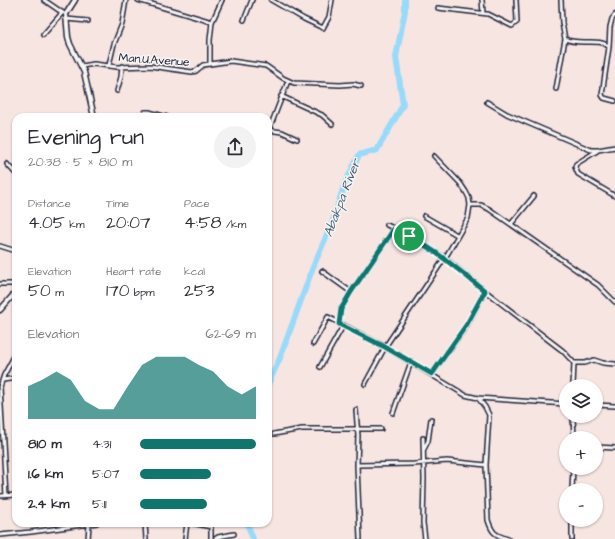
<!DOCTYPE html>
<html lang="en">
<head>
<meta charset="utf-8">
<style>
  body { margin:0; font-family:"Architects Daughter",sans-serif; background:#f2f2f3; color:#2b2b33; height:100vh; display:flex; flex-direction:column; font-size:15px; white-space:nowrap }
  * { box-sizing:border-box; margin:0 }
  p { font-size:13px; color:#7c7c81 }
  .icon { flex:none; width:22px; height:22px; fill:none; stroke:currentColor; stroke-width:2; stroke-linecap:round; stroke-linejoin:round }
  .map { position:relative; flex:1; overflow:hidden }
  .drawer { position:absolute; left:12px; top:113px; width:260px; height:414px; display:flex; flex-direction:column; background:#fff; border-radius:12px; box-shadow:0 1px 3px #0004 }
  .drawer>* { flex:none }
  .buttons { position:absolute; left:559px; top:379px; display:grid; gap:8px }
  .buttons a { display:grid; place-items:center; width:44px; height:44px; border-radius:50%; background:#fff; box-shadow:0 1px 3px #0004; font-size:20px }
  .pin { position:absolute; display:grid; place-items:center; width:34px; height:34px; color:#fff; margin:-17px; border:2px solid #fff; border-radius:50%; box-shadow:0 1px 4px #0007 }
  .round { display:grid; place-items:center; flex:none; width:42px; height:42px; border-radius:21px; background:#f2f2f3 }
  .headline { display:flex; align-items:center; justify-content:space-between; height:68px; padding:0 16px }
  h1 { font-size:22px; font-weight:600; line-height:30px }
  .metrics { display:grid; grid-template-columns:repeat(3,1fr); gap:6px; height:68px; padding:4px 16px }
  .metrics div { display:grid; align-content:center }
  .metrics b { font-size:17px; font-weight:600 }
  .metrics small { font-size:11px; font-weight:400 }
  .metrics p { font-size:11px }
  .chart { height:112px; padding:8px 16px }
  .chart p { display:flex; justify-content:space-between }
  .chart svg { width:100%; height:72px; margin-top:4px; fill:#0f766e; opacity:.7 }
  ul { padding:0 16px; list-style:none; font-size:13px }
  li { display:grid; grid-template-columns:64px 48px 1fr; align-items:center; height:30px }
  li i { height:10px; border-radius:5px; background:#0f766e }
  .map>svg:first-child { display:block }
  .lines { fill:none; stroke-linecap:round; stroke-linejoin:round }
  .river { stroke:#98dafa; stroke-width:6 }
  .street-casing { stroke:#22223b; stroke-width:6 }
  .secondary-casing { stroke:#22223b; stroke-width:7 }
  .street { stroke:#f6f6f2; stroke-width:3 }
  .secondary { stroke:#f6f6f2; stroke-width:4 }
  .route-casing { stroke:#fff; stroke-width:8 }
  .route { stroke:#0f766e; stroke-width:5 }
  .labels { text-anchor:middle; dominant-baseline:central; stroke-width:3; stroke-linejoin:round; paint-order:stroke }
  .street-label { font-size:12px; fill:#22223b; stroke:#f6f6f2 }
  .water-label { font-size:13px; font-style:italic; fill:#455974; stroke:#f6f6f2 }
</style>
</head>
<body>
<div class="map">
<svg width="615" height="539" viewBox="0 0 615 539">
  <rect width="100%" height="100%" fill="#f7e5e2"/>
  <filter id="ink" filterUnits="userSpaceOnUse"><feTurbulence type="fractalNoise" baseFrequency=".025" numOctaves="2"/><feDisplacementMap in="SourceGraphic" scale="8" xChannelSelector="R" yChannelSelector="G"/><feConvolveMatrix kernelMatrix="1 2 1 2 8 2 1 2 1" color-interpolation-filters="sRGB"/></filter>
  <g filter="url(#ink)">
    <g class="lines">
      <path class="river" d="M268 384 280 358 313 267 333 221 344 186 359 155 377 150 403 105 396 57 405 11V0
        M247 523 253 539"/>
      <g class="street-casing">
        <path id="street" d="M44 0 63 13
          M138 0 212 22
          M271 0 304 19 323 28 329 17 332 0
          M482 0 483 13
          M561 0 562 23 565 39C579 46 600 37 609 47
          M438 8 488 14 512 26 517 22 516 0
          M615 15 612 19 610 27 609 47 602 95 604 98 615 101
          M66 19 88 21
          M244 20 252 0
          M43 35 62 13
          M210 64V40L212 22 222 0
          M109 65 114 44 122 24 126 0
          M82 66 94 64 117 67 150 66 192 72 196 71 203 65 231 61 266 66 283 78 294 83 340 85 353 84 361 86
          M556 89 565 39
          M117 91 121 77 122 66
          M281 96 322 115 332 124
          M487 102 507 114 591 150H598L615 147
          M144 117 145 112H149L167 117
          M268 130 282 132 297 139
          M269 130 288 81
          M597 151 576 164 575 167 578 174 615 196
          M7 164 16 174
          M470 205H481L489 209 598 285 615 302
          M424 216 457 235
          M511 224 534 196
          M387 225 409 236 445 258 485 291 563 351 574 363 573 386
          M0 246 16 251
          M322 271 351 292
          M0 284H16
          M339 324 341 309 351 292 394 229
          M313 344 328 317 385 347 465 395 478 398 566 404
          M574 363H585L594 360 603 363 615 364
          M320 367 343 326
          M432 374 467 325 485 291
          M3 380 16 378
          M365 384 385 347 448 253 468 218 470 205 469 198 466 192 460 183 434 156
          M478 398 485 407 489 415 486 465
          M596 405 615 406
          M356 410 358 436 357 465 414 464 447 461 486 465 488 520C492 533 495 535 508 539
          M393 413 411 362
          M573 416 574 438
          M274 434 302 429H381
          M423 438 424 479 423 523 425 539
          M596 447 615 448
          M424 449 428 441 431 419
          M357 465 360 539
          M572 490 573 468
          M0 496 16 495
          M6 496 0 387 4 375 16 353
          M572 520V539
          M145 523 146 539
          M192 523 211 527V539
          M0 535 31 532 97 523
          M88 539 89 525
          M185 539 187 523
          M215 539 218 537 234 534"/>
      </g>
      <g class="secondary-casing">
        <path id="secondary" d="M75 0 66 14 68 37 70 44 84 72 94 117
          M0 310 16 292"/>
      </g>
      <use href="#street" class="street"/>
      <use href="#secondary" class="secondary"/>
    </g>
  </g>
  <g class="lines" filter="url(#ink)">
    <g class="route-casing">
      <path id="route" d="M394 229C428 243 456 268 485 291L467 324 432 374 385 347 339 324 341 309 351 292Z"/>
    </g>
    <use href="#route" class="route"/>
  </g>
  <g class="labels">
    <g class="street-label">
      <text transform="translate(154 60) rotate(4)">Man.U.Avenue</text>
    </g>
    <g class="water-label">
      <text transform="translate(342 198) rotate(-69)">Abakpa River</text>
    </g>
  </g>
</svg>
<div class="buttons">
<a><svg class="icon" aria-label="layers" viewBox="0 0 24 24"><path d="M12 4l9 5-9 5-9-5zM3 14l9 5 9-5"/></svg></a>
<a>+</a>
<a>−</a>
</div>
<div class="pin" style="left:409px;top:236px;background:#1e9e55"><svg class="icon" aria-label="arrive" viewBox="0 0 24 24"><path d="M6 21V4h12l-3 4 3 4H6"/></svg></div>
<section class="drawer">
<div class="headline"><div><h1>Evening run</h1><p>20:38 · 5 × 810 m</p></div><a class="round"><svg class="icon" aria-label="share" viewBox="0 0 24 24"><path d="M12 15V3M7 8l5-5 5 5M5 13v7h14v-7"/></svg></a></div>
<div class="metrics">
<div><p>Distance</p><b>4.05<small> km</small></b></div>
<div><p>Time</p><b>20:07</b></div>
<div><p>Pace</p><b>4:58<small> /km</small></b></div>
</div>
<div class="metrics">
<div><p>Elevation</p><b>50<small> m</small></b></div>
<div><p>Heart rate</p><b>170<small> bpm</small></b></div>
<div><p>kcal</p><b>253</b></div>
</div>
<div class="chart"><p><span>Elevation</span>62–69 m</p>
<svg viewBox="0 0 160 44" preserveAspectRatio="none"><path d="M0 44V24L10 20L20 15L30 20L40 33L50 38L60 38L70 24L80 11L90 6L100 6L110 6L120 11L130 15L140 24L150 29L160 24V44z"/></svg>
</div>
<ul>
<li><b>810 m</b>4:31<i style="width:100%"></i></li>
<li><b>1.6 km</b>5:07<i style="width:61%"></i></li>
<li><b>2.4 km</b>5:11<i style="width:58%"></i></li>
</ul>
</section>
</div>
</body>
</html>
